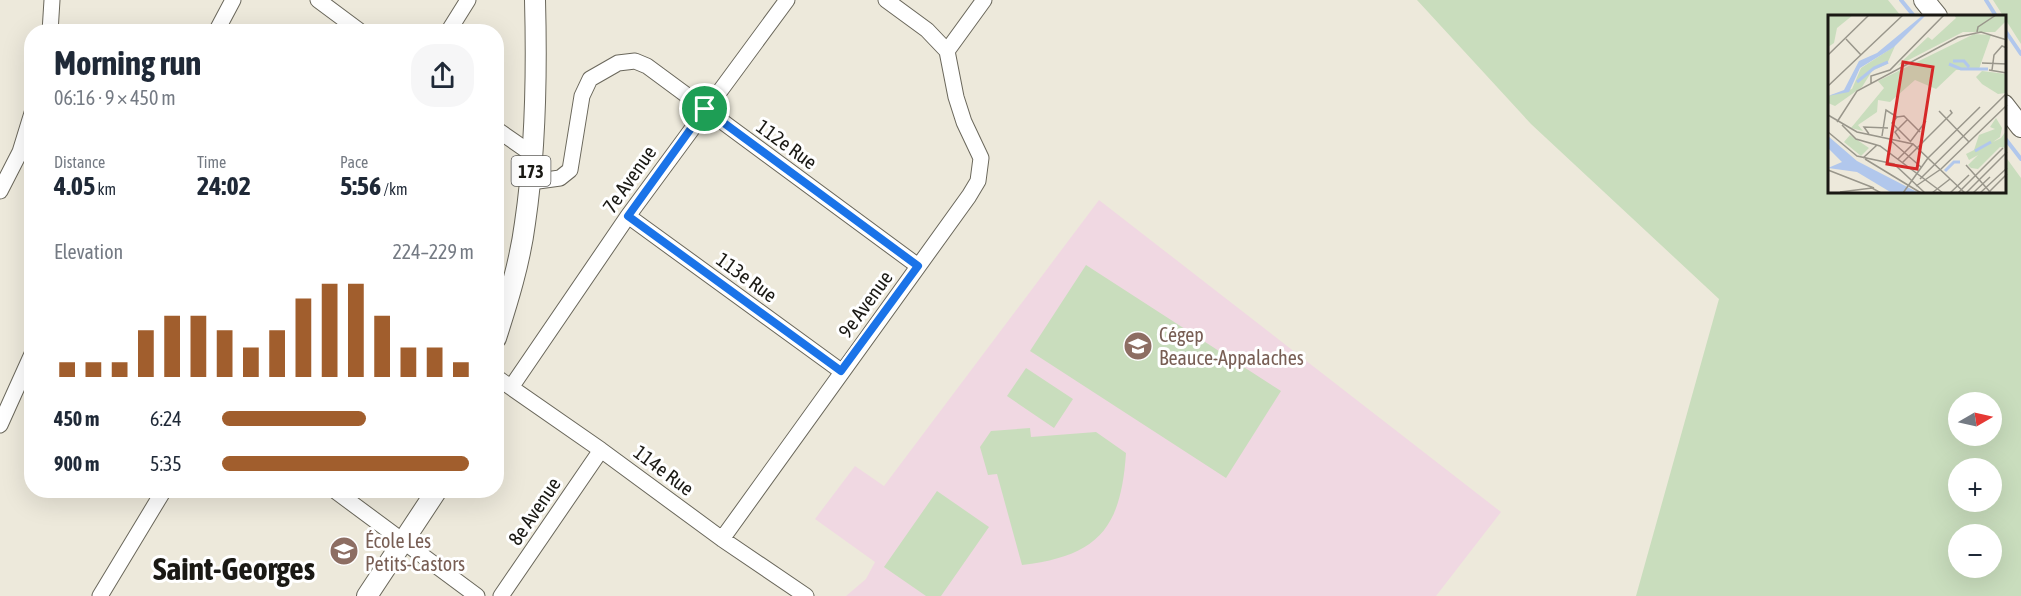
<!DOCTYPE html>
<html lang="en">
<head>
<meta charset="utf-8">
<style>
  body { margin:0; font-family:"Asap Condensed",sans-serif; background:#f6f6f7; color:#1f2937; height:100vh; display:flex; flex-direction:column; font-size:22px; white-space:nowrap }
  * { box-sizing:border-box; margin:0 }
  p { font-size:20px; color:#747a83 }
  .icon { flex:none; width:33px; height:33px; fill:none; stroke:currentColor; stroke-width:2; stroke-linecap:round; stroke-linejoin:round }
  .map { position:relative; flex:1; overflow:hidden }
  .side { position:absolute; left:24px; top:24px; width:480px; height:474px; display:flex; flex-direction:column; background:#fff; border-radius:24px; box-shadow:0 6px 24px #0002 }
  .side>* { flex:none }
  .needle { width:39px; rotate:81deg }
  .tools { position:absolute; left:1948px; top:392px; display:grid; gap:12px }
  .tools a { display:grid; place-items:center; width:54px; height:54px; border-radius:50%; background:#fff; box-shadow:0 6px 24px #0002; font-size:30px }
  .pin { position:absolute; display:grid; place-items:center; width:51px; height:51px; color:#fff; margin:-26px; border:3px solid #fff; border-radius:50%; box-shadow:0 2px 6px #0007 }
  .round { display:grid; place-items:center; flex:none; width:63px; height:63px; border-radius:24px; background:#f6f6f7 }
  .summary { display:flex; align-items:center; justify-content:space-between; height:102px; padding:0 30px }
  h1 { font-size:33px; font-weight:700; line-height:45px }
  .metrics { display:grid; grid-template-columns:repeat(3,1fr); gap:9px; height:102px; padding:6px 30px }
  .metrics div { display:grid; align-content:center }
  .metrics b { font-size:26px; font-weight:700 }
  .metrics small { font-size:16px; font-weight:400 }
  .metrics p { font-size:16px }
  .chart { height:168px; padding:12px 30px }
  .chart p { display:flex; justify-content:space-between }
  .chart svg { width:100%; height:108px; margin-top:6px; stroke:#a15e2d; stroke-width:6 }
  ul { padding:0 30px; list-style:none; font-size:20px }
  li { display:grid; grid-template-columns:96px 72px 1fr; align-items:center; height:45px }
  li i { height:15px; border-radius:8px; background:#a15e2d }
  .map>svg:first-child { display:block }
  .education { fill:#f0d8e2 }
  .green { fill:#c9ddbd; fill-rule:evenodd }
  .lines { fill:none; stroke-linecap:round; stroke-linejoin:round }
  .stream { stroke:#b1c7ec; stroke-width:4 }
  .minor-casing { stroke:#6a675b; stroke-width:17 }
  .major-casing { stroke:#6a675b; stroke-width:22 }
  .minor { stroke:#fff; stroke-width:15 }
  .major { stroke:#fff; stroke-width:20 }
  .route-casing { stroke:#fff; stroke-width:12 }
  .route { stroke:#1a73e8; stroke-width:8 }
  .labels { text-anchor:middle; dominant-baseline:central; stroke-width:6; stroke-linejoin:round; paint-order:stroke }
  .shield { fill:#fff; stroke:#5f5e5a; stroke-width:1.5 }
  .shield-label { font-size:18px; font-weight:bold; fill:#1a1914 }
  .street-label { font-size:20px; fill:#1a1914; stroke:#fff }
  .education-label { font-size:20px; fill:#785e54; stroke:#fff; text-anchor:start }
  .town-label { font-size:32px; font-weight:bold; fill:#1a1914; stroke:#fff }
  .inset-river { fill:none; stroke:#b1c7ec; stroke-width:3 }
  .inset-road { fill:none; stroke:#99968b; stroke-width:1.5 }
  .view { fill:#d62828; fill-opacity:0.15; stroke:#d62828; stroke-width:3 }
  .inset-edge { fill:none; stroke:#1a1914; stroke-width:3 }
</style>
</head>
<body>
<div class="map">
<svg width="2021" height="596" viewBox="0 0 2021 596">
  <rect width="100%" height="100%" fill="#ede9db"/>
  <path class="education" d="M1099 200 1501 512 1436 596H846L866 579 875 562 815 519 855 466 884 486Z"/>
  <path class="green" d="M1417 0H1888L1901 16H1829V192H2004L2005 156 2021 178V596H1636L1719 299 1531 124ZM1959 402H1992V435H1959ZM1959 468H1992V501H1959ZM1959 534H1992V567H1959Z
    M1993 0H2021V44Z
    M1086 265 1281 391 1226 478 1030 351Z
    M1026 368 1073 399 1054 428 1007 396Z
    M1030 428 1031 437 1096 432 1126 453C1121 529 1098 556 1022 565L997 474 988 475 980 447 991 431Z
    M937 491 989 527 941 596H926L884 567Z"/>
  <g class="lines">
    <path class="stream" d="M1901 0 1914 16
      M1986 0 1996 16
      M2004 29 2021 54
      M2004 137 2021 159"/>
    <g class="minor-casing">
      <path id="minor" d="M318 0 361 32
        M50 32 52 0
        M216 32 233 0
        M448 32 468 0
        M947 51 984 0
        M496 129 532 154
        M531 182 560 178 570 170 582 96 590 79 618 63 635 61 647 66 918 266
        M0 191 20 152 32 113
        M628 216 841 371
        M496 377 601 450 722 539 806 596
        M512 386 628 216 787 0
        M0 425 32 354
        M334 490 477 596
        M722 539 969 196 978 181 981 158 964 122 956 97 947 51 927 30 886 0
        M100 596 164 490
        M501 596 601 450"/>
    </g>
    <g class="major-casing">
      <path id="major" d="M1924 0 1937 16
        M2004 105 2021 127
        M496 338C508 301 520 262 525 223 536 149 537 74 535 0
        M367 596 437 490"/>
    </g>
    <use href="#minor" class="minor"/>
    <use href="#major" class="major"/>
  </g>
  <g class="lines">
    <g class="route-casing">
      <path id="route" d="M705 109 918 266 841 371 628 216Z"/>
    </g>
    <use href="#route" class="route"/>
  </g>
  <defs>
    <g id="university-disc" transform="scale(1.5)"><circle r="9.5" fill="#8d6e63" stroke="#fff"/><path d="M0-5L7-2L0 1L-7-2ZM-4 1L0 2.5L4 1V4Q0 6-4 4Z" fill="#fff"/></g>
    <g id="school-disc" transform="scale(1.5)"><circle r="9.5" fill="#8d6e63" stroke="#fff"/><path d="M0-5L7-2L0 1L-7-2ZM-4 1L0 2.5L4 1V4Q0 6-4 4Z" fill="#fff"/></g>
  </defs>
  <g fill-rule="evenodd">
    <use href="#university-disc" x="1138" y="346"/>
    <use href="#school-disc" x="344" y="551"/>
  </g>
  <g class="labels">
    <rect class="shield" x="511.5" y="156" width="39" height="30" rx="4.5"/>
    <g class="shield-label">
      <text x="531" y="171">173</text>
    </g>
    <g class="street-label">
      <text transform="translate(787 144) rotate(36)">112e Rue</text>
      <text transform="translate(629 179) rotate(-55)">7e Avenue</text>
      <text transform="translate(747 277) rotate(36)">113e Rue</text>
      <text transform="translate(865 304) rotate(-54)">9e Avenue</text>
      <text transform="translate(664 470) rotate(37)">114e Rue</text>
      <text transform="translate(534 511) rotate(-56)">8e Avenue</text>
    </g>
    <g class="education-label">
      <text x="1159" y="334">Cégep<tspan x="1159" dy="23">Beauce-Appalaches</tspan></text>
      <text x="365" y="540">École Les<tspan x="365" dy="23">Petits-Castors</tspan></text>
    </g>
    <g class="town-label">
      <text x="234" y="568">Saint-Georges</text>
    </g>
  </g>
  <g transform="translate(1828 15)">
    <rect width="178" height="178" fill="#ede9db"/>
    <path d="M0 0H25L9 13 6 28 0 32ZM126 0H178V6L167 17H135L69 51 100 22 104 25 128 3ZM146 19 163 20 151 54 128 55 108 74 87 65 62 87 50 85 49 97 30 110 35 116 23 113 56 73 50 66ZM67 31 59 49 44 56 34 72 7 91 0 88V81L24 74 33 53ZM154 56 178 59V78L170 79 154 69 148 62ZM168 103 174 113 172 122 165 127 173 123 178 116V133L172 132 150 154 143 153 140 150 150 140 141 145 138 139 146 135 151 120 167 114 162 112ZM22 120 41 133 33 141 16 127Z" fill="#c9ddbd"/>
    <path d="M95 0H98L66 32 32 53 21 77 0 81 16 75 31 46 49 38ZM0 121 29 146 91 178H64L29 157 0 153 14 147 0 133Z" fill="#b1c7ec"/>
    <path class="inset-river" d="M125 46H136L141 52M121 49 133 54H160M29 67 46 53 60 47M147 136 163 127M117 156 126 147H132"/>
    <path class="inset-road" d="M149 17 150 12 168 0M18 24 33 40M0 40 41 0M154 48 179 49M161 55 179 58M164 55 166 40 174 31 179 33M43 68V61L62 55 116 0M0 71 75 0M111 96 141 127M0 100 29 117 85 129 137 178M69 102 64 108 82 126M69 102 76 101 92 117M9 107 29 76 130 22 153 17 179 25M14 110 28 124 52 131 115 178M0 117 29 141 66 149 97 178M41 119 36 112 60 113M54 121 58 95 69 102M72 124 67 117 79 105M62 125 93 152M82 127 98 106M35 143 49 130M100 143 152 92M37 144 93 178M70 144 85 129M74 148 124 98 122 95M138 150 163 178M0 155 46 173M92 164 179 78M88 171 113 154 179 90M12 177 44 173 53 178M75 178 100 143M104 178 122 164M122 178 141 160M130 178 175 133M138 178 179 137M145 178 162 162M152 178 179 153M160 178 179 159"/>
    <path class="view" d="M75 47 105 52 89 154 59 149Z"/>
    <rect width="178" height="178" class="inset-edge"/>
  </g>
</svg>
<div class="tools">
<a><svg class="needle" viewBox="-14 -14 28 28"><path d="M0-13l5 13h-10z" fill="#e53935"/><path d="M0 13l5-13h-10z" fill="#747a83"/></svg></a>
<a>+</a>
<a>−</a>
</div>
<div class="pin" style="left:705px;top:109px;background:#1e9e55"><svg class="icon" aria-label="arrive" viewBox="0 0 24 24"><path d="M6 21V4h12l-3 4 3 4H6"/></svg></div>
<section class="side">
<div class="summary"><div><h1>Morning run</h1><p>06:16 · 9 × 450 m</p></div><a class="round"><svg class="icon" aria-label="share" viewBox="0 0 24 24"><path d="M12 15V3M7 8l5-5 5 5M5 13v7h14v-7"/></svg></a></div>
<div class="metrics">
<div><p>Distance</p><b>4.05<small> km</small></b></div>
<div><p>Time</p><b>24:02</b></div>
<div><p>Pace</p><b>5:56<small> /km</small></b></div>
</div>
<div class="chart"><p><span>Elevation</span>224–229 m</p>
<svg viewBox="0 0 160 44" preserveAspectRatio="none"><path d="M5 44V38M15 44V38M25 44V38M35 44V25M45 44V19M55 44V19M65 44V25M75 44V32M85 44V25M95 44V12M105 44V6M115 44V6M125 44V19M135 44V32M145 44V32M155 44V38"/></svg>
</div>
<ul>
<li><b>450 m</b>6:24<i style="width:57%"></i></li>
<li><b>900 m</b>5:35<i style="width:98%"></i></li>
</ul>
</section>
</div>
</body>
</html>
